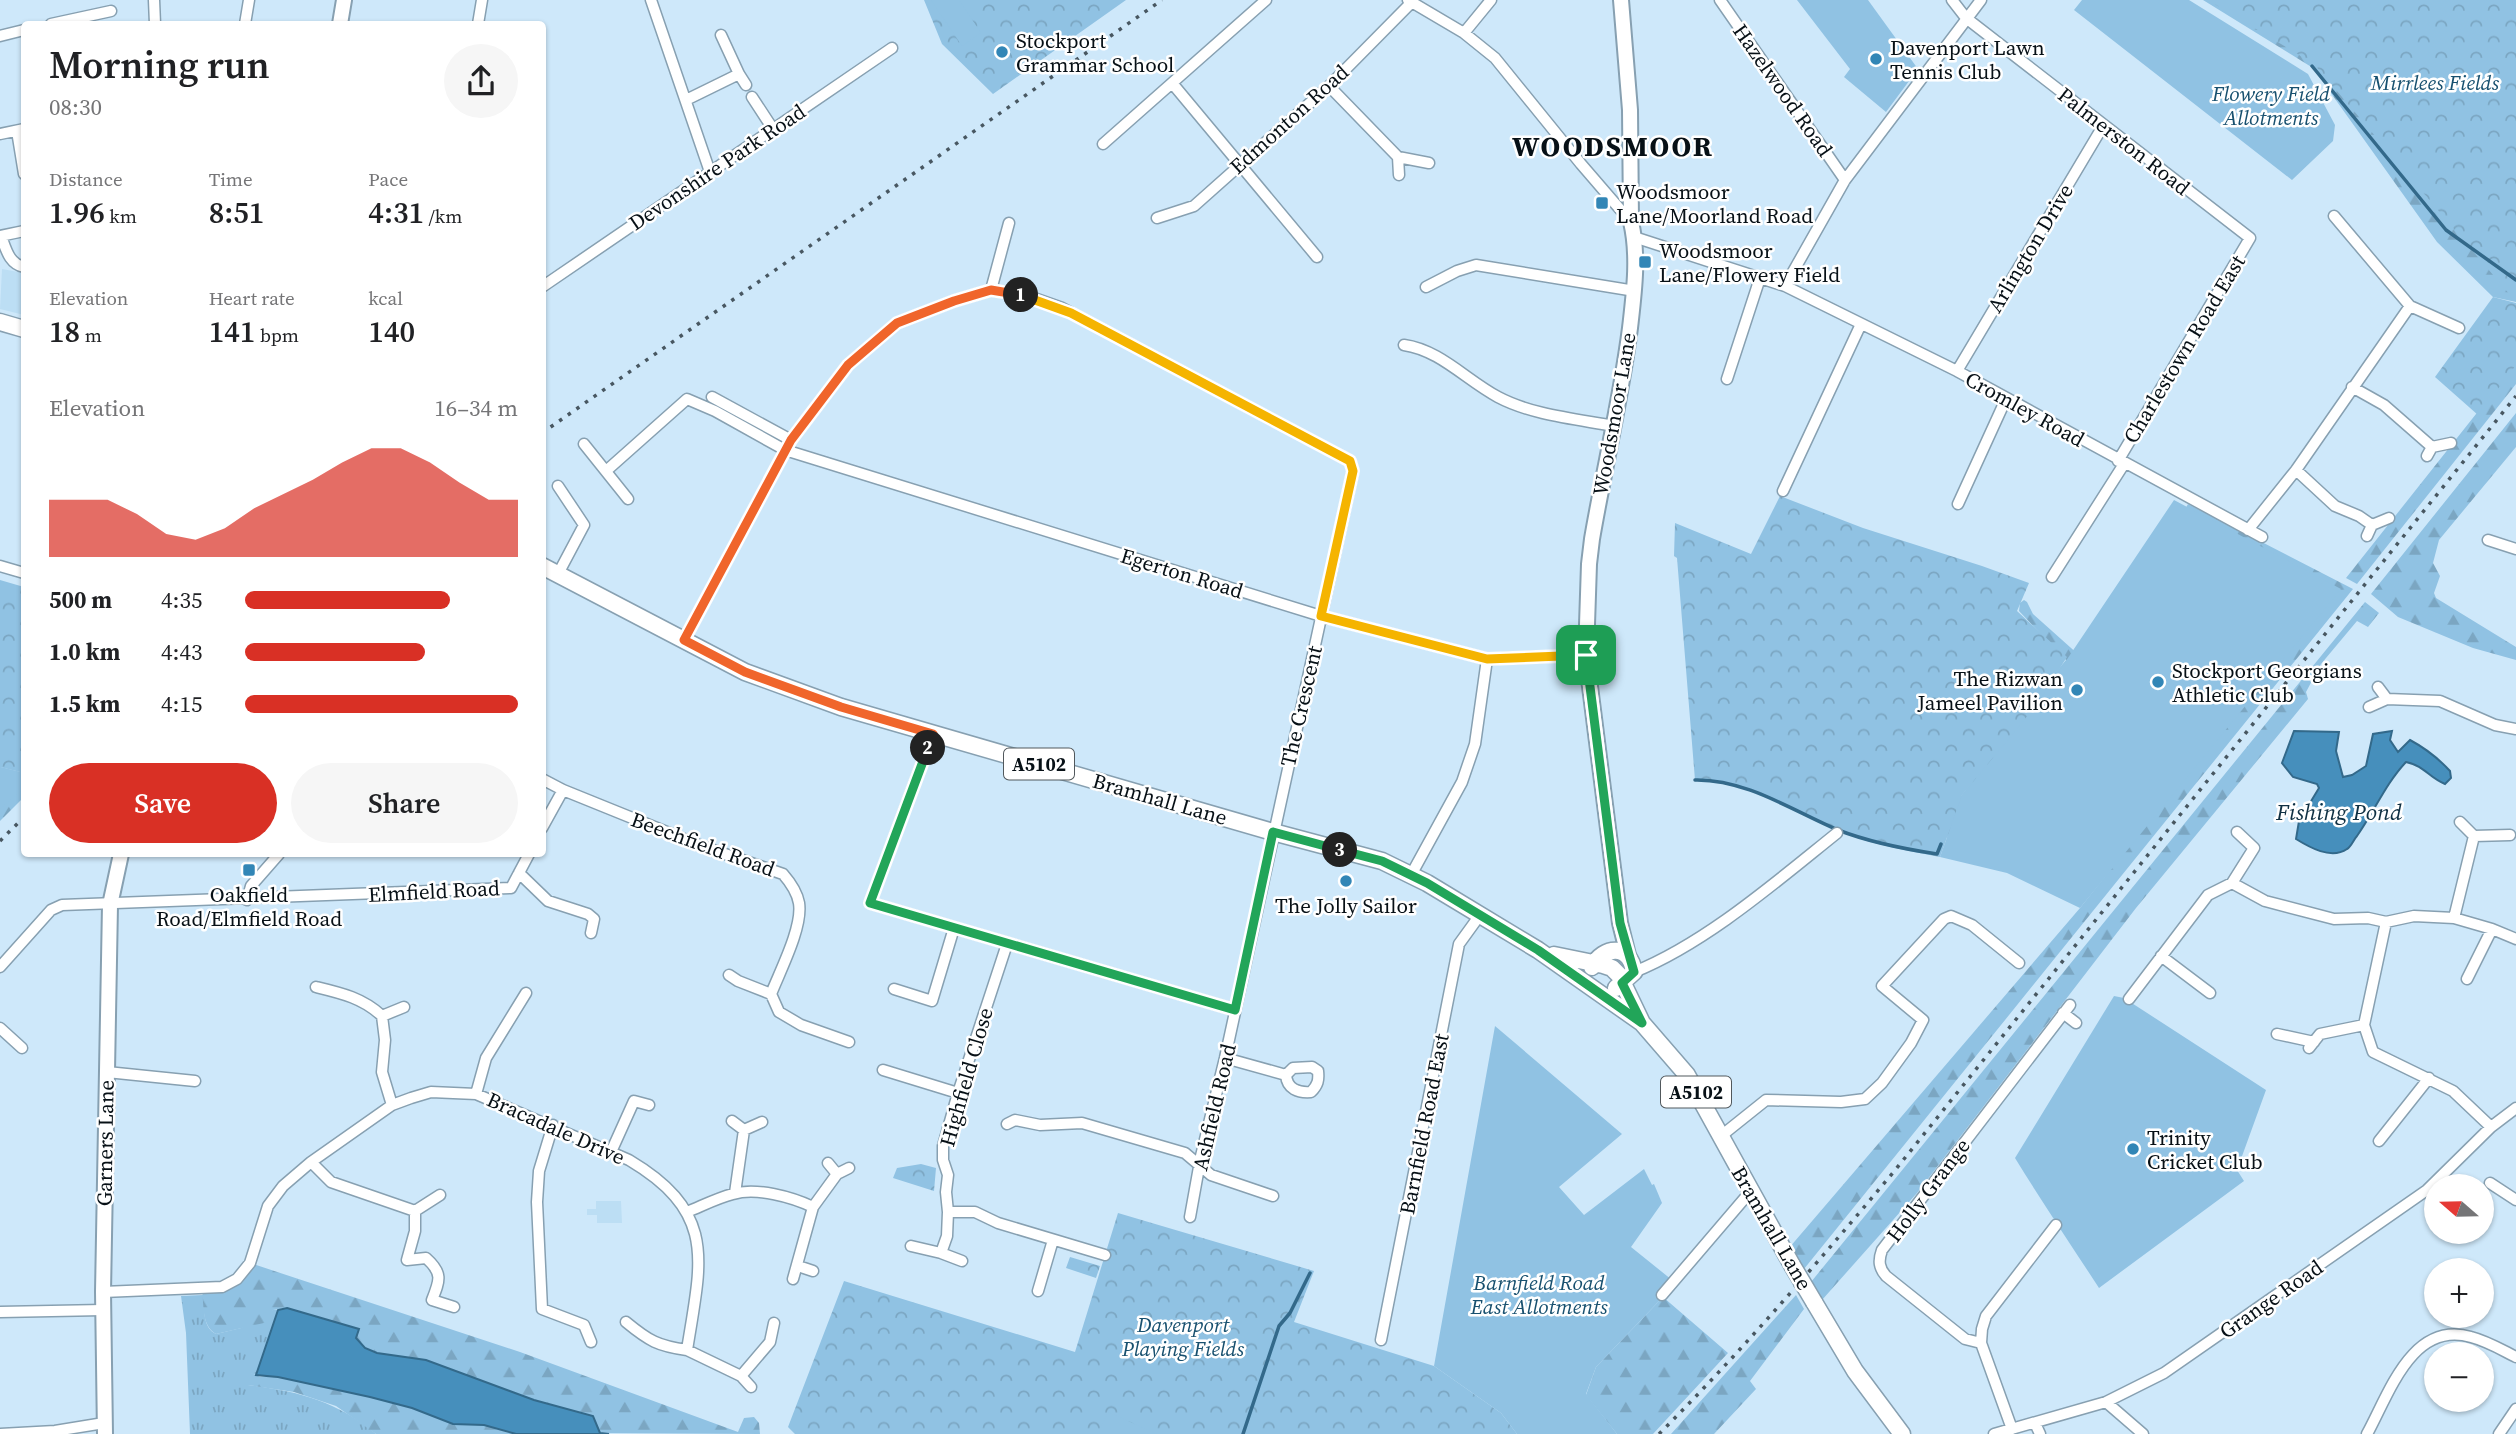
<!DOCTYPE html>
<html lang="en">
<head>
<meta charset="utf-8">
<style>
  body { margin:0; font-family:"Source Serif 4",serif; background:#f6f6f6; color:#202124; height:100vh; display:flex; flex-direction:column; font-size:26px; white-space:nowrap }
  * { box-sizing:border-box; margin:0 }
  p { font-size:23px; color:#757577 }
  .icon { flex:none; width:38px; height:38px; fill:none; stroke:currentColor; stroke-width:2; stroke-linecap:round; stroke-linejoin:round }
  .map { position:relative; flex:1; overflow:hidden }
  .sheet { position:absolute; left:21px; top:21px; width:525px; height:836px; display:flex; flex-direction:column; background:#fff; border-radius:7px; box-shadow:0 2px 5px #0004 }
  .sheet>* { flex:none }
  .needle { width:46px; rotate:290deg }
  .buttons { position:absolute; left:2424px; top:1174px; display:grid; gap:14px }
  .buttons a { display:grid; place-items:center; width:70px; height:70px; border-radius:50%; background:#fff; box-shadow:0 2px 5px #0004; font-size:35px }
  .pin { position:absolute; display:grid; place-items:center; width:60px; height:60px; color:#fff; margin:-30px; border-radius:14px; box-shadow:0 4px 10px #0006 }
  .km { position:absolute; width:35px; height:35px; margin:-18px; border-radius:50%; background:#222; color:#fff; font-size:19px; line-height:35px; text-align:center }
  .round { display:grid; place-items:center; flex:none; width:74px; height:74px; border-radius:37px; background:#f6f6f6 }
  .head { display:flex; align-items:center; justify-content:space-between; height:119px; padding:0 28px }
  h1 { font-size:38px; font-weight:600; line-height:52px }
  .figures { display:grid; grid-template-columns:repeat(3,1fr); gap:10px; height:119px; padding:7px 28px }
  .figures div { display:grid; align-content:center }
  .figures b { font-size:30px; font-weight:600 }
  .figures small { font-size:19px; font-weight:400 }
  .figures p { font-size:19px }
  .chart { height:196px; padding:14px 28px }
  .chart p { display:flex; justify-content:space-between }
  .chart svg { width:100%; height:126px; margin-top:7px; fill:#d93025; opacity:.7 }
  .cta { display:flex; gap:14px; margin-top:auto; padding:14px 28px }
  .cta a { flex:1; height:80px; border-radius:42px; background:#d93025; color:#fff; font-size:28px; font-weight:600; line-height:80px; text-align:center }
  .cta a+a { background:#f6f6f6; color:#202124 }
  ul { padding:0 28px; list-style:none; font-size:23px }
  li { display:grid; grid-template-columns:112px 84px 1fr; align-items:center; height:52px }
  li i { height:18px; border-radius:9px; background:#d93025 }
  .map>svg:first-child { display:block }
  .built { fill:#bcdef4 }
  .grass { fill:url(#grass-tufts) }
  .forest { fill:url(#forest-firs) }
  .park { fill:url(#park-crowns) }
  .garden { fill:#90c2e3 }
  .water { fill:#468fbc; stroke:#33698a; stroke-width:2 }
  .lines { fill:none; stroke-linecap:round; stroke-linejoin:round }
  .stream { stroke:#33698a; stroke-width:3.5 }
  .street-casing { stroke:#87a0b1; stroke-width:13 }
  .secondary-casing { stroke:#87a0b1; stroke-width:18 }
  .primary-casing { stroke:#87a0b1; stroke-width:19 }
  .street { stroke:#fff; stroke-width:10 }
  .secondary { stroke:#fff; stroke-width:14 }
  .primary { stroke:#fff; stroke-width:16 }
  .rail { stroke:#485761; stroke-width:3.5; stroke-dasharray:3.5 7; stroke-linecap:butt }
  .primary-bridge-casing { stroke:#87a0b1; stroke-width:19; stroke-linecap:butt }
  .primary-bridge { stroke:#fff; stroke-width:16 }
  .split-1-casing { stroke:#fff; stroke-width:14 }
  .split-2-casing { stroke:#fff; stroke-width:14 }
  .split-3-casing { stroke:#fff; stroke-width:14 }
  .split-4-casing { stroke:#fff; stroke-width:14 }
  .split-1 { stroke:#f5b400; stroke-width:9 }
  .split-2 { stroke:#f0652b; stroke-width:9 }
  .split-3 { stroke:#22a559; stroke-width:9 }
  .split-4 { stroke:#22a559; stroke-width:9 }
  .poi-dot { fill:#3286b6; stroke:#fff; stroke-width:2.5 }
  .labels { text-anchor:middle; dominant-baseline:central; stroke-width:5; stroke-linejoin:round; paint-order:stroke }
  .shield { fill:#fff; stroke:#51585c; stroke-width:2 }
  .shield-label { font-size:19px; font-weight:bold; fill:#071016 }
  .poi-label { font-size:21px; fill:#071016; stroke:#fff; text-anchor:start }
  .park-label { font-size:21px; font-style:italic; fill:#17506f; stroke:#fff }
  .street-label { font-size:21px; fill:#071016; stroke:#fff }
  .water-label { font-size:23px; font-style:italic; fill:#0f3043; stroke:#fff }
  .district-label { font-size:28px; font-weight:bold; letter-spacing:2px; fill:#071016; stroke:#fff }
</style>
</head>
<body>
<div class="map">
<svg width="2516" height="1434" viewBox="0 0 2516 1434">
  <defs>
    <pattern id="grass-tufts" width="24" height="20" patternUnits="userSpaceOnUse" patternTransform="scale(1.75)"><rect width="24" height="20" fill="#90c2e3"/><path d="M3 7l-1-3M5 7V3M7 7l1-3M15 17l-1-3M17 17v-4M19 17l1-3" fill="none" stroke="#7ba6c2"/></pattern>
    <pattern id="forest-firs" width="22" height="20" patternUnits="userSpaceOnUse" patternTransform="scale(1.75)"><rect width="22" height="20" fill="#90c2e3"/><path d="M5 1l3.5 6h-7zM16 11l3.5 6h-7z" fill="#7ba6c2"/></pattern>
    <pattern id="park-crowns" width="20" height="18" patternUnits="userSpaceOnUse" patternTransform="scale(1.75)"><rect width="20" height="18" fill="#90c2e3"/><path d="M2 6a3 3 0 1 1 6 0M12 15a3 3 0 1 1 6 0" fill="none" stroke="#7ba6c2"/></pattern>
  </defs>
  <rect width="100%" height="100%" fill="#cee8fa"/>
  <path class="built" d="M2 269 24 273V315L0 309Z
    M596 1201H621L622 1223H597V1215H587V1209H596Z"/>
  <path class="grass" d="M203 1295C205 1309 202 1327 216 1334L241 1328 273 1310H278L256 1375 249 1373 248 1385C299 1392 335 1400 376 1434H190L186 1333 181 1296Z"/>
  <path class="forest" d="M2203 0H2252L2516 210V302L2493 297 2437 242 2313 68Z
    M2516 359V384L2357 584 2346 578 2476 414Z
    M2516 413V447L2439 540 2433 563 2440 576 2434 593 2436 598 2516 647V660L2473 648 2398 617 2371 594Z
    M2188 504 2353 589 1804 1269 1789 1248 2080 908 2199 758 2183 513Z
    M2024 600 2027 602 2033 614 2080 656 1949 838 1937 828 2040 691 2066 660 2019 611 2020 603Z
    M2365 602 2379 613 2368 627 2357 621 2321 664 2306 692 2308 699 2136 908 1917 1193 1822 1300 1811 1282Z
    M0 767 24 773V797L0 821Z
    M250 1263 520 1352 738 1432 744 1418 754 1417 759 1423 760 1434 600 1433 593 1416 534 1400 426 1360 377 1353 365 1348 356 1338 358 1329 287 1308 273 1310 268 1322 216 1334C201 1326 204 1303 202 1288L223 1287Z
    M1796 1295 1804 1309 1750 1381 1756 1389 1714 1434H1671Z
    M1663 1297 1728 1353 1653 1434H1617L1586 1395 1596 1367Z
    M249 1372 260 1377H278L370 1397 412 1408 453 1424 484 1425 516 1434H376L336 1406 294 1392 248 1385 247 1375Z"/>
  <path class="park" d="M924 0H1126L993 94 942 44Z
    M2208 0H2516V302L2314 64Z
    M2493 297 2516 303V365L2478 415 2435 377Z
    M1780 496 1863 528 1982 566 2029 583 2017 611 2067 657 2035 707 1962 795 1940 857C1909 851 1875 845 1846 834 1800 816 1746 777 1695 780L1677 558 1674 556 1675 523 1751 554Z
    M0 580 24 587V773L0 767Z
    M921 1164 936 1168 934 1191 893 1178 897 1168Z
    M1118 1213 1314 1271 1294 1322 1434 1366 1501 1413 1517 1434H795L788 1427 844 1281 1075 1352Z
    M1070 1257 1100 1266 1096 1278 1066 1268Z"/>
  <path class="garden" d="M931 0H959L981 33 962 46Z
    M1797 0H1868L1918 69 1886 112 1844 77 1850 69Z
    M2082 0H2189L2308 74 2335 125 2333 141 2292 180 2074 10Z
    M2174 500 2341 589 2080 908 2007 873 1940 857 1962 795 2035 707Z
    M0 767 24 773V789L0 809Z
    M2114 996 2124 998 2266 1090 2237 1170 2244 1181 2099 1288C2071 1245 2042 1202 2015 1158Z
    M1495 1026 1622 1134 1559 1187 1584 1215 1644 1169 1652 1185 1654 1184 1662 1203 1631 1247 1672 1280 1663 1297 1596 1367 1586 1394 1617 1434H1517L1501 1413 1434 1366Z
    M1108 1412 1157 1434H1098Z"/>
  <path class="water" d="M2294 731 2339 732 2336 751 2343 777 2352 775 2366 766 2373 734 2392 731 2390 740 2398 752 2410 740C2425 748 2438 758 2450 771L2451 778 2445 784C2428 777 2425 766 2406 762 2386 783 2374 812 2357 836 2354 839 2351 847 2347 849 2331 860 2309 847 2296 839L2299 821 2319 788 2317 784 2293 777 2282 763Z
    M287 1308 359 1329 356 1338 365 1348 377 1353 426 1360 534 1400 593 1416 600 1433 609 1434H516L484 1425 453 1424 412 1408 370 1397 278 1377 256 1375 278 1310Z"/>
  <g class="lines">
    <path class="stream" d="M2312 66 2446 230 2516 280
      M1695 780C1746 779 1793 811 1838 830 1869 842 1904 849 1937 854L1941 844
      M1243 1434 1279 1326 1290 1313 1310 1273"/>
    <g class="street-casing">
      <path id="street" d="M154 0 155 24
        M651 0 710 172
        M1408 0 1464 33 1495 58 1581 164 1631 222
        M1720 0 1845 180
        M1952 0 1966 18 2250 238 2118 461
        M51 24 111 11
        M245 24 249 0
        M478 24 482 0
        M1464 33 1491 0
        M0 36 24 30
        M739 74 746 85
        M1172 83 1317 257
        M1329 86 1398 157 1399 175
        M752 97 773 129
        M686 100 739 74 721 35
        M17 131 24 174
        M0 134 24 129
        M1103 144 1266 0
        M1398 157 1429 163
        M1157 218 1194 206 1329 86 1411 3
        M0 236 24 231
        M1 236C6 249 9 264 24 267
        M1634 237 1785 286 1845 180 1981 0
        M1785 286 1957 371 2262 537
        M542 287 892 48
        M1426 287 1457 271 1476 265 1635 291
        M991 290 1009 223
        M2410 306 2459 328
        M1404 345C1440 350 1466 380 1498 397 1532 415 1576 419 1614 426
        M1957 371 2103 126
        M1727 379 1760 278
        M2352 387 2384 405 2432 447
        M712 397 791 440
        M584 444 628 499
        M2427 456 2432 447 2451 443
        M2296 470 2335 506 2359 516 2372 525
        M606 471 687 399 715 411 785 450 1321 616 1487 659 1586 655
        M1783 491 1861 324
        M1958 504 2006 399
        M2248 530 2296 470 2410 306 2334 216
        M2367 536 2372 525 2389 518
        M2488 540 2516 549
        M0 566 24 573
        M558 574 584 525 558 486
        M2052 577 2124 464
        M684 640 791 440 848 365 897 323 954 301 991 290 1028 296 1062 308 1350 461 1353 471 1225 1058 1201 1156 1190 1217
        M2378 687 2387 699
        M2369 707 2387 699 2440 701 2495 725 2516 729
        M933 734 870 903 1235 1010
        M542 779 563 790 699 845 783 874C790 882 797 892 799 903 803 927 780 971 771 994L738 981 729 975
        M2460 822 2474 836 2510 835
        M542 828 563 790
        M519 873 548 901 588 914 594 919 591 933
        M1411 875 1462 782 1475 744 1487 659
        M2232 883 2254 848 2237 832
        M247 900 251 886 279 854
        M2454 918 2474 836
        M2386 922 2364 1025 2373 1052 2453 1091 2491 1127
        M1007 944 958 1093 943 1146V1160L948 1175 946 1192 948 1212H975L998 1223 1105 1255
        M2161 956 2210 993
        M0 967 51 910 62 905 511 888 529 854
        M1634 972C1706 943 1777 881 1837 833
        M2467 979 2492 929
        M316 987C341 993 363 998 382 1016L385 1040 382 1072 392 1105
        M894 989 932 1001 954 928
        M771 994 779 1012 801 1025 849 1042
        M2129 999 2208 895 2232 883 2265 901 2334 919 2368 918 2386 922 2414 916 2454 918 2492 929 2516 939
        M2063 1013 2076 1023
        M382 1016 404 1007
        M0 1028 22 1048
        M2277 1034 2314 1042
        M2309 1048 2320 1034 2364 1025
        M1225 1058 1286 1075 1293 1068 1312 1067 1318 1071C1319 1080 1318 1085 1311 1092 1298 1093 1287 1089 1286 1075
        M883 1070 958 1093
        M107 1072 195 1081
        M476 1094 486 1058 526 993
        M732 1121 744 1130 762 1122
        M1007 1124 1015 1120 1040 1125 1082 1123 1185 1153 1211 1175 1273 1196
        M553 1125 539 1171 537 1202 542 1309 584 1325 591 1342
        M1721 1136 1766 1100 1841 1102 1865 1099 1882 1083 1911 1043 1923 1020 1882 986 1944 919 1951 916 1972 925 2019 963
        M2379 1141 2429 1078
        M611 1152 634 1101 649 1105
        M311 1162 331 1182 415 1211 440 1195
        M828 1163 837 1174
        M2490 1183 2516 1200
        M735 1193 744 1130
        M415 1211V1231L407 1260 426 1258C443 1273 440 1280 432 1300L454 1307
        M687 1212C702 1206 717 1198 733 1194 756 1187 792 1197 813 1207L837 1174 849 1168
        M911 1246 941 1253 947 1236 948 1212
        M941 1253 962 1261
        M798 1266 813 1271
        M793 1279 813 1207
        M1038 1291 1053 1240
        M103 1292 222 1287 237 1279 250 1263 268 1206 283 1186 311 1162 392 1105 411 1098 431 1092 476 1094 629 1160C718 1213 701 1261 687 1350L741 1376 751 1387
        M1662 1295 1750 1192
        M0 1312 103 1310
        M626 1322C649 1341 658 1346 687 1350
        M1381 1340 1459 944 1480 915
        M1981 1343 1965 1339 1886 1276C1879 1268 1878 1261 1882 1250L2070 1005
        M741 1376 770 1342 774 1323
        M2106 1402 2143 1434
        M2035 1423 2040 1434
        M2012 1429 1981 1343 1982 1329 1986 1316 2056 1225
        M0 1434 55 1431 104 1423
        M1994 1434 2106 1402 2164 1373 2427 1190 2491 1127 2516 1108
        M2367 1434C2389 1394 2412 1320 2471 1337 2487 1341 2502 1350 2516 1357
        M2499 1434 2516 1409"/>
    </g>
    <g class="secondary-casing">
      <path id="secondary" d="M1621 0 1630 110 1631 222C1639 256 1634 293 1630 328 1621 399 1604 469 1592 539L1589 564 1586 655 1620 923 1628 955
        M340 24 344 0
        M105 1434 103 1292 110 905 121 854"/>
    </g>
    <g class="primary-casing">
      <path id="primary" d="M0 322 24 329
        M542 566 745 672 841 707 1273 832 1382 861 1427 883 1538 950 1642 1023
        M1554 955 1603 965 1612 968 1619 975 1642 1023 1687 1075 1792 1265
        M1592 967C1604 945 1630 944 1634 972L1616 988
        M1814 1302 1855 1371 1902 1434"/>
    </g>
    <use href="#street" class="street"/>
    <use href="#secondary" class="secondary"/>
    <use href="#primary" class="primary"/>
    <path class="rail" d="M542 433 1162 0
      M0 841 24 817
      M1659 1434C1743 1350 1820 1260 1896 1169L2516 396"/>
    <g class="primary-bridge-casing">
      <path id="primary-bridge" d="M1792 1265 1814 1302"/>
    </g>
    <use href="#primary-bridge" class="primary-bridge"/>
  </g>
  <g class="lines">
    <g class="split-1-casing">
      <path id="split-1" d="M1021 295 1071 313 1350 461 1353 471 1321 616 1487 659 1586 655"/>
    </g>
    <g class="split-2-casing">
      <path id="split-2" d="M928 748 933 734 841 707 745 672 684 640 791 440 848 365 897 323 954 301 991 290 1021 295"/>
    </g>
    <g class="split-3-casing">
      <path id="split-3" d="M928 748 870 903 1235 1010 1273 832 1340 850"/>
    </g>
    <g class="split-4-casing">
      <path id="split-4" d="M1340 850 1382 861 1427 883 1538 950 1642 1023 1622 983 1634 972 1620 923 1586 655"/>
    </g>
    <use href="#split-1" class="split-1"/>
    <use href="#split-2" class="split-2"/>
    <use href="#split-3" class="split-3"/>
    <use href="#split-4" class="split-4"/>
  </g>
  <g class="poi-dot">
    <circle cx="1002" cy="52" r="7"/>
    <circle cx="1876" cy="59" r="7"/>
    <rect x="1595" y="196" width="14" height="14" rx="3.5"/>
    <rect x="1638" y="255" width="14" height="14" rx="3.5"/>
    <circle cx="2158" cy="682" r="7"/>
    <circle cx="2077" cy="690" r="7"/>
    <rect x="242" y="863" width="14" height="14" rx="3.5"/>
    <circle cx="1346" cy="881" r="7"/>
    <circle cx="2133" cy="1149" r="7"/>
  </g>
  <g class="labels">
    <g class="shield">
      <rect x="1004" y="748.5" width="70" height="31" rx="5"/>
      <rect x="1661" y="1076.5" width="70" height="31" rx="5"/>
    </g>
    <g class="shield-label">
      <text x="1039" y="764">A5102</text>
      <text x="1696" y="1092">A5102</text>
    </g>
    <g class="poi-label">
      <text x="1016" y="40">Stockport<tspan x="1016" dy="24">Grammar School</tspan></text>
      <text x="1890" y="47">Davenport Lawn<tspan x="1890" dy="24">Tennis Club</tspan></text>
      <text x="1616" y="191">Woodsmoor<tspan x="1616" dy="24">Lane/Moorland Road</tspan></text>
      <text x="1659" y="250">Woodsmoor<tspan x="1659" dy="24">Lane/Flowery Field</tspan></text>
      <text x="2172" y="670">Stockport Georgians<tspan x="2172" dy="24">Athletic Club</tspan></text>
      <text x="2063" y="678" text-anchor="end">The Rizwan<tspan x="2063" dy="24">Jameel Pavilion</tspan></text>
      <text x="249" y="894" text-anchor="middle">Oakfield<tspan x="249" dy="24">Road/Elmfield Road</tspan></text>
      <text x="1346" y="905" text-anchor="middle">The Jolly Sailor</text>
      <text x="2147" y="1137">Trinity<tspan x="2147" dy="24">Cricket Club</tspan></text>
    </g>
    <g class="park-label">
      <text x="2435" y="82">Mirrlees Fields</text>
      <text x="2271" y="93">Flowery Field<tspan x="2271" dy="24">Allotments</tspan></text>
      <text x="1539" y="1282">Barnfield Road<tspan x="1539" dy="24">East Allotments</tspan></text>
      <text x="1183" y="1324">Davenport<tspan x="1183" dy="24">Playing Fields</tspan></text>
    </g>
    <g class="street-label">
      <text transform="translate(1783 90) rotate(55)">Hazelwood Road</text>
      <text transform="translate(1289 119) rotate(-42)">Edmonton Road</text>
      <text transform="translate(2124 141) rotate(38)">Palmerston Road</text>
      <text transform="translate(717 167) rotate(-34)">Devonshire Park Road</text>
      <text transform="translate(2030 248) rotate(-59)">Arlington Drive</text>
      <text transform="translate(2184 349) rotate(-59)">Charlestown Road East</text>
      <text transform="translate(2025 409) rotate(29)">Cromley Road</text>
      <text transform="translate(1614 414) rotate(-80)">Woodsmoor Lane</text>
      <text transform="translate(1182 573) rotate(17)">Egerton Road</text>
      <text transform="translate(1301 706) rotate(-77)">The Crescent</text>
      <text transform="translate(1160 799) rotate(16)">Bramhall Lane</text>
      <text transform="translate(703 844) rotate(20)">Beechfield Road</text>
      <text transform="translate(434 891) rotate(-3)">Elmfield Road</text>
      <text transform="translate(966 1077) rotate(-74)">Highfield Close</text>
      <text transform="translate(1214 1107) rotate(-77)">Ashfield Road</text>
      <text transform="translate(1424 1124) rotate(-79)">Barnfield Road East</text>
      <text transform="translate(556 1128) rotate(24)">Bracadale Drive</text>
      <text transform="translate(105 1143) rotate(-89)">Garners Lane</text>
      <text transform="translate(1928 1190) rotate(-53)">Holly Grange</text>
      <text transform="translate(1772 1228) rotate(60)">Bramhall Lane</text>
      <text transform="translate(2271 1299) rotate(-35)">Grange Road</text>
    </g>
    <g class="water-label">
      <text x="2339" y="812">Fishing Pond</text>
    </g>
    <g class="district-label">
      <text x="1613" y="146">WOODSMOOR</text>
    </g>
  </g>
</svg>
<div class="buttons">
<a><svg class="needle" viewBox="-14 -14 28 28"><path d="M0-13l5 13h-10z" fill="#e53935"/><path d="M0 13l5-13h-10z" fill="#757577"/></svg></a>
<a>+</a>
<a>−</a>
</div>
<div class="pin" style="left:1586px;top:655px;background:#1e9e55"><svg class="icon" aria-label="arrive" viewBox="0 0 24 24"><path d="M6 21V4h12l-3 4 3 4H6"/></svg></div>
<b class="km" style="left:1021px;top:295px">1</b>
<b class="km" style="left:928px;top:748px">2</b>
<b class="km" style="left:1340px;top:850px">3</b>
<section class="sheet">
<div class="head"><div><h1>Morning run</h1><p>08:30</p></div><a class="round"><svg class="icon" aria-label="share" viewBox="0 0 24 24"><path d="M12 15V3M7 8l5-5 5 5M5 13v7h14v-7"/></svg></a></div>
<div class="figures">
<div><p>Distance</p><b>1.96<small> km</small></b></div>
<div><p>Time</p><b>8:51</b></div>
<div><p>Pace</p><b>4:31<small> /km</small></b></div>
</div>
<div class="figures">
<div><p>Elevation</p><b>18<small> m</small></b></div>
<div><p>Heart rate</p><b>141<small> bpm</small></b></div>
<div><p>kcal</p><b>140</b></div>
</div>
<div class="chart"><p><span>Elevation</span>16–34 m</p>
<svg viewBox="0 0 160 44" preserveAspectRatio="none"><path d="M0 44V24L10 24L20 24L30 29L40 36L50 38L60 34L70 27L80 22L90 17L100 11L110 6L120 6L130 11L140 18L150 24L160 24V44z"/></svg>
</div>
<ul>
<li><b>500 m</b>4:35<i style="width:75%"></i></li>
<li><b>1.0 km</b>4:43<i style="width:66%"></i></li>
<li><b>1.5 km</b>4:15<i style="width:100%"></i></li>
</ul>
<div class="cta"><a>Save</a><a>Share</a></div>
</section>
</div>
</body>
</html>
